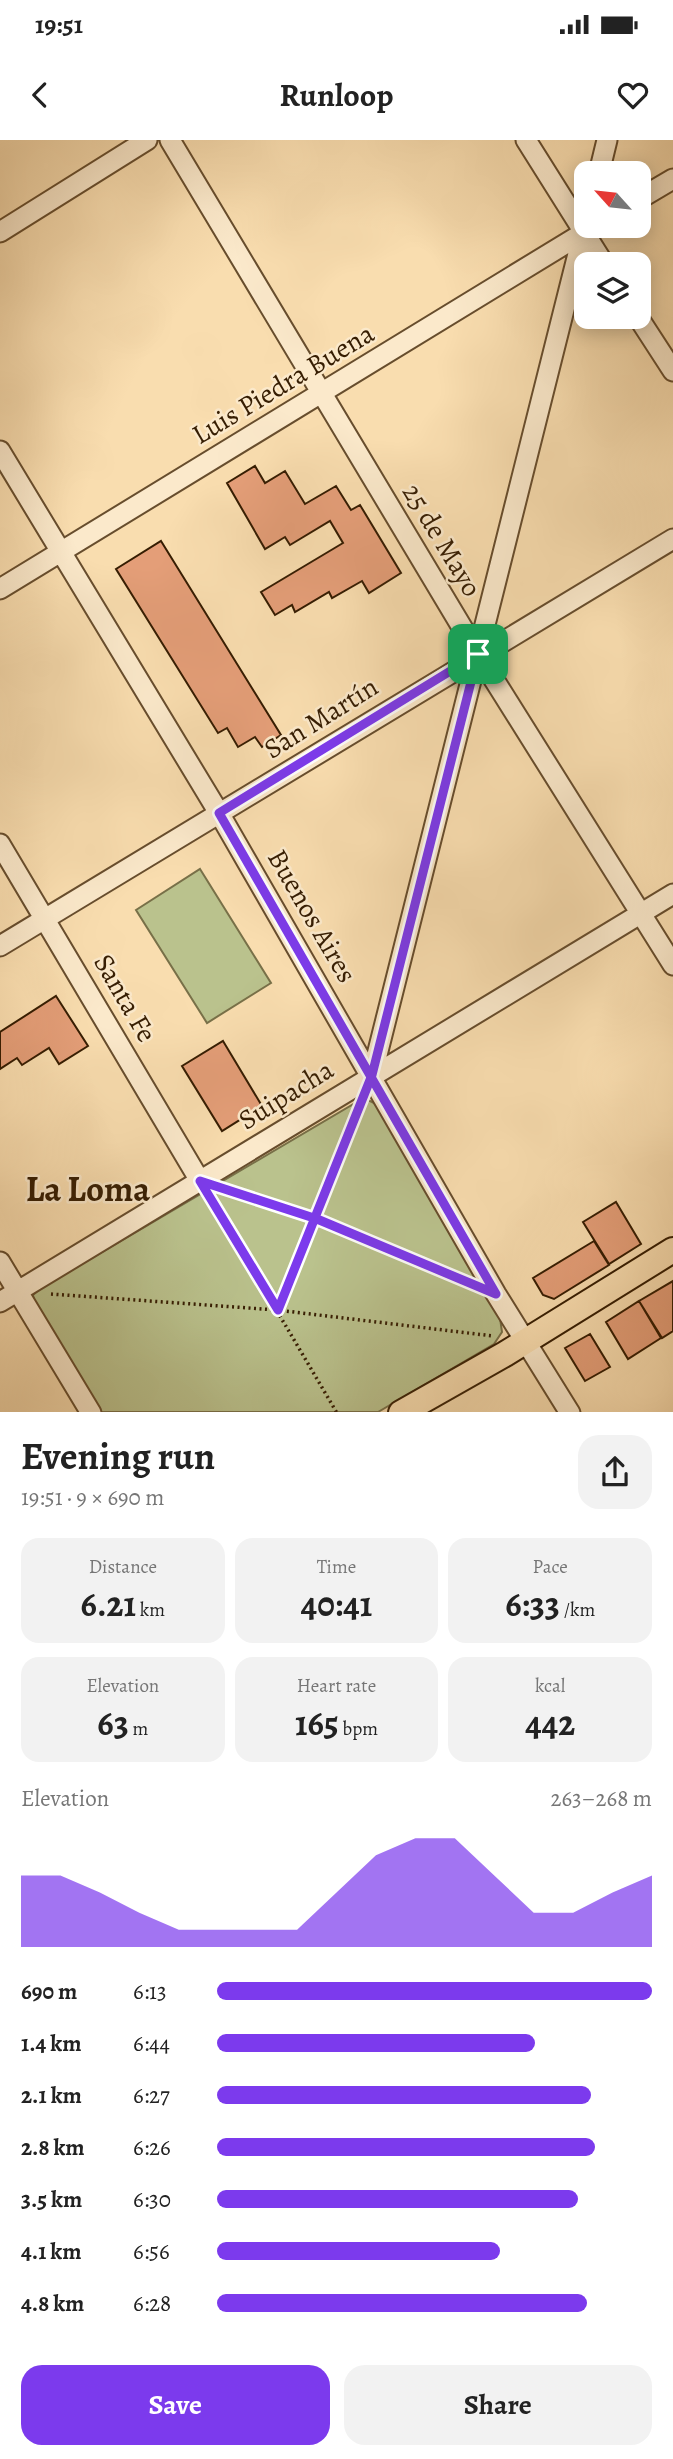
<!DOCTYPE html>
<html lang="en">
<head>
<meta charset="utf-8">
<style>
  body { margin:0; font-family:Alegreya,serif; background:#f2f2f2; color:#222; height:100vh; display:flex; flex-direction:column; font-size:26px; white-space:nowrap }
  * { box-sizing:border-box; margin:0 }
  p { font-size:23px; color:#767676 }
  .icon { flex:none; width:38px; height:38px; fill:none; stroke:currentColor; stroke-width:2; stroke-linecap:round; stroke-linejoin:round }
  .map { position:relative; height:1272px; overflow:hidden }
  .sheet { display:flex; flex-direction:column; background:#fff; flex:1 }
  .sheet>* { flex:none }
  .needle { width:46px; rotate:297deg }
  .controls { position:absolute; left:574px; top:21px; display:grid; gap:14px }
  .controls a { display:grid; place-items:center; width:77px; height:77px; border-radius:14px; background:#fff; box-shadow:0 4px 18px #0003; font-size:35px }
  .pin { position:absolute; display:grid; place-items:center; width:60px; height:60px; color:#fff; margin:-30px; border-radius:14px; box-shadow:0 4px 10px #0006 }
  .round { display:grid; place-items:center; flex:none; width:74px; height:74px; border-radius:21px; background:#f2f2f2 }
  .summary { display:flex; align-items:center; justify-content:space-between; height:119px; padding:0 21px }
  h1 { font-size:38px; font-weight:700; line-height:52px }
  .stats { display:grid; grid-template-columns:repeat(3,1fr); gap:10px; height:119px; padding:7px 21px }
  .stats div { display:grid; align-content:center; border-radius:18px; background:#f2f2f2; text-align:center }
  .stats b { font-size:35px; font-weight:700 }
  .stats small { font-size:19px; font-weight:400 }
  .stats p { font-size:19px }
  .chart { height:196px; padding:14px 21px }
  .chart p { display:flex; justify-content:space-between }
  .chart svg { width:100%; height:126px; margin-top:7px; fill:#7c3aed; opacity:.7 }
  .cta { display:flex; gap:14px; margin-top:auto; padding:14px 21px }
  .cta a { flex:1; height:80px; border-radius:21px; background:#7c3aed; color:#fff; font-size:28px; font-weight:700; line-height:80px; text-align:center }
  .cta a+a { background:#f2f2f2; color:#222 }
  ul { padding:0 21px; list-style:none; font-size:23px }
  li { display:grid; grid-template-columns:112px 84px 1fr; align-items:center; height:52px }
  li i { height:18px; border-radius:9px; background:#7c3aed }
  .status { display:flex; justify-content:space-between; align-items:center; height:49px; padding:0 35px; background:#fff; direction:ltr }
  .status svg { height:19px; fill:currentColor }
  header { display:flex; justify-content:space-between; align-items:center; height:91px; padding:0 21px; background:#fff; font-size:32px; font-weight:700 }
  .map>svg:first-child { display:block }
  .green { fill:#bac28d; stroke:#787048; stroke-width:2 }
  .building { fill:#e49e78; stroke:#361d02; stroke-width:2 }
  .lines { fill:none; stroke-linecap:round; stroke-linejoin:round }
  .minor-casing { stroke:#674d2d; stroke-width:23 }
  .major-casing { stroke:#361d02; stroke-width:28 }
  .path { stroke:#361d02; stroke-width:3.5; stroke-dasharray:2 3.5; stroke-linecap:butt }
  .minor { stroke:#fbe9cb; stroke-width:19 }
  .major { stroke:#f9ddaf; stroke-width:24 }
  .route-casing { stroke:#fff; stroke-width:14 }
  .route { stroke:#7c3aed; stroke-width:9 }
  .labels { text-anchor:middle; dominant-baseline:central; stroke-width:5; stroke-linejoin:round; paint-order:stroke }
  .street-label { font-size:28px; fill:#361d02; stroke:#fbe9cb }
  .district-label { font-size:35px; font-weight:bold; fill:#361d02; stroke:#fbe9cb }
</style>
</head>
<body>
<div class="status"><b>19:51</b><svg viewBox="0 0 49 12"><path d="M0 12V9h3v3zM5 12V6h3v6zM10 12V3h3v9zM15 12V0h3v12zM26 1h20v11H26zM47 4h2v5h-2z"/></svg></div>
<header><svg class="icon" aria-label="back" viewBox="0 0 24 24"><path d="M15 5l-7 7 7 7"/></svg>Runloop<svg class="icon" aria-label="heart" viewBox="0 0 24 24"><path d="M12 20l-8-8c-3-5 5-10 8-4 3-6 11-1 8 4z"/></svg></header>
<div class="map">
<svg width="673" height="1273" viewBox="0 0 673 1273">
  <rect width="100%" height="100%" fill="#f9ddaf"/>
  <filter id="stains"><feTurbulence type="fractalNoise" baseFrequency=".00286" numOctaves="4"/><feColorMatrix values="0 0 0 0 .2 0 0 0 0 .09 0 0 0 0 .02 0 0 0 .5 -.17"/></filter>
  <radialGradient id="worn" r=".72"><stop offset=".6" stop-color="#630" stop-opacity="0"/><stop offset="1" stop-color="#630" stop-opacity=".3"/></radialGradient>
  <path class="green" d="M200 729 271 843 207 883 136 770Z
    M368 960 376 964 500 1178 502 1192 494 1204 378 1272H98L35 1168 33 1155 41 1148 357 962Z"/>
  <path class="building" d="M255 326 265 343 285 331 305 364 336 346 351 370 360 365 401 433 369 453 362 441 332 458 329 452 295 472 292 465 275 475 261 452 343 403 330 381 290 405 285 397 265 409 227 343Z
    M161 401 281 595 262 607 255 597 238 607 227 588 218 593 116 429Z
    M56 856 88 906 59 924 49 908 22 925 17 918 0 929V892Z
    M223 901 262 966 222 991 182 926Z
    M616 1062 641 1104 609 1124 583 1082Z
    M594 1101 609 1125 554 1159 543 1155 533 1138Z
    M673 1141V1191L662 1198 639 1161Z
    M639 1161 661 1198 628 1219 606 1182Z
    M590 1194 610 1227 585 1241 565 1208Z"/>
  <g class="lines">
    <g class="minor-casing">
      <path id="minor" d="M170 0 478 514 673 825
        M526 0 604 124
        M599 33 607 0
        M639 59 673 39
        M0 92 147 0
        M638 177 673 231
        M0 311 219 673 496 1154 570 1273
        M0 449 588 90
        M0 704 200 1041
        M0 806 673 399
        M372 935 586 82
        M0 1122 91 1273
        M0 1162 673 754"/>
    </g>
    <g class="major-casing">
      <path id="major" d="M401 1273 505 1214 673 1110"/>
    </g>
    <path class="path" d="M225 1049 317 1079 466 1141
      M210 1057 337 1273
      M51 1154 277 1170 493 1196
      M277 1170 360 968"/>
    <use href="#minor" class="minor"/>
    <use href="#major" class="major"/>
  </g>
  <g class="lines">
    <g class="route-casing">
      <path id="route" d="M478 514 372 935 278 1170 200 1041 317 1079 496 1154 219 673 478 514"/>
    </g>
    <use href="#route" class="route"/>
  </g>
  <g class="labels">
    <g class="street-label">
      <text transform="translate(283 244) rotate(-31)">Luis Piedra Buena</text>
      <text transform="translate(442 400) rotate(59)">25 de Mayo</text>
      <text transform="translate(321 578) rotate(-32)">San Martín</text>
      <text transform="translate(312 776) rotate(60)">Buenos Aires</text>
      <text transform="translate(125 858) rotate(60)">Santa Fe</text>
      <text transform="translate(286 955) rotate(-32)">Suipacha</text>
    </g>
    <g class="district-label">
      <text x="88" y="1049">La Loma</text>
    </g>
  </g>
  <rect width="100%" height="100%" filter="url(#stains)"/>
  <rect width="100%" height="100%" fill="url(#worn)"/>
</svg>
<div class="controls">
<a><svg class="needle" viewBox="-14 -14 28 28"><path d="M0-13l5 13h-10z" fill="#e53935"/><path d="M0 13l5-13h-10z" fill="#767676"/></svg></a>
<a><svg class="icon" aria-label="layers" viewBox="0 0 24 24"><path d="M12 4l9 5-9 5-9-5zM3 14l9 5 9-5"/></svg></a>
</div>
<div class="pin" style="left:478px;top:514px;background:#1e9e55"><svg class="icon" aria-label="arrive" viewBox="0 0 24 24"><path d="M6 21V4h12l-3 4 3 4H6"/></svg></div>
</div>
<section class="sheet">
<div class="summary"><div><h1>Evening run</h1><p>19:51 · 9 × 690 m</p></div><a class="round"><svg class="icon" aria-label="share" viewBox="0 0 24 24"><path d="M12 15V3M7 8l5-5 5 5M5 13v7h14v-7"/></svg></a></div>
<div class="stats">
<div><p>Distance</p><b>6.21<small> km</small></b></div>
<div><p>Time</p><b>40:41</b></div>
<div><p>Pace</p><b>6:33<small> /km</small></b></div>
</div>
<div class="stats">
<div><p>Elevation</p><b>63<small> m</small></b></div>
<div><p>Heart rate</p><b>165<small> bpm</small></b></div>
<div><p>kcal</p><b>442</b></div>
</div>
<div class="chart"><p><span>Elevation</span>263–268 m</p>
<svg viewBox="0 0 160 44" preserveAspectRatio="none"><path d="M0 44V19L10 19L20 25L30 32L40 38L50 38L60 38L70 38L80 25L90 12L100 6L110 6L120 19L130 32L140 32L150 25L160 19V44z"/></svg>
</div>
<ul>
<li><b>690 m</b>6:13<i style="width:100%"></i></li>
<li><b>1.4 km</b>6:44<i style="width:73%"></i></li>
<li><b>2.1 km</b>6:27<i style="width:86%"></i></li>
<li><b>2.8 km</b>6:26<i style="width:87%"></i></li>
<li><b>3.5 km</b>6:30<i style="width:83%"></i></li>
<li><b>4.1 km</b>6:56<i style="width:65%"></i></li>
<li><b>4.8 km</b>6:28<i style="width:85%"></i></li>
</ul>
<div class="cta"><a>Save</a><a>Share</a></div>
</section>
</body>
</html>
